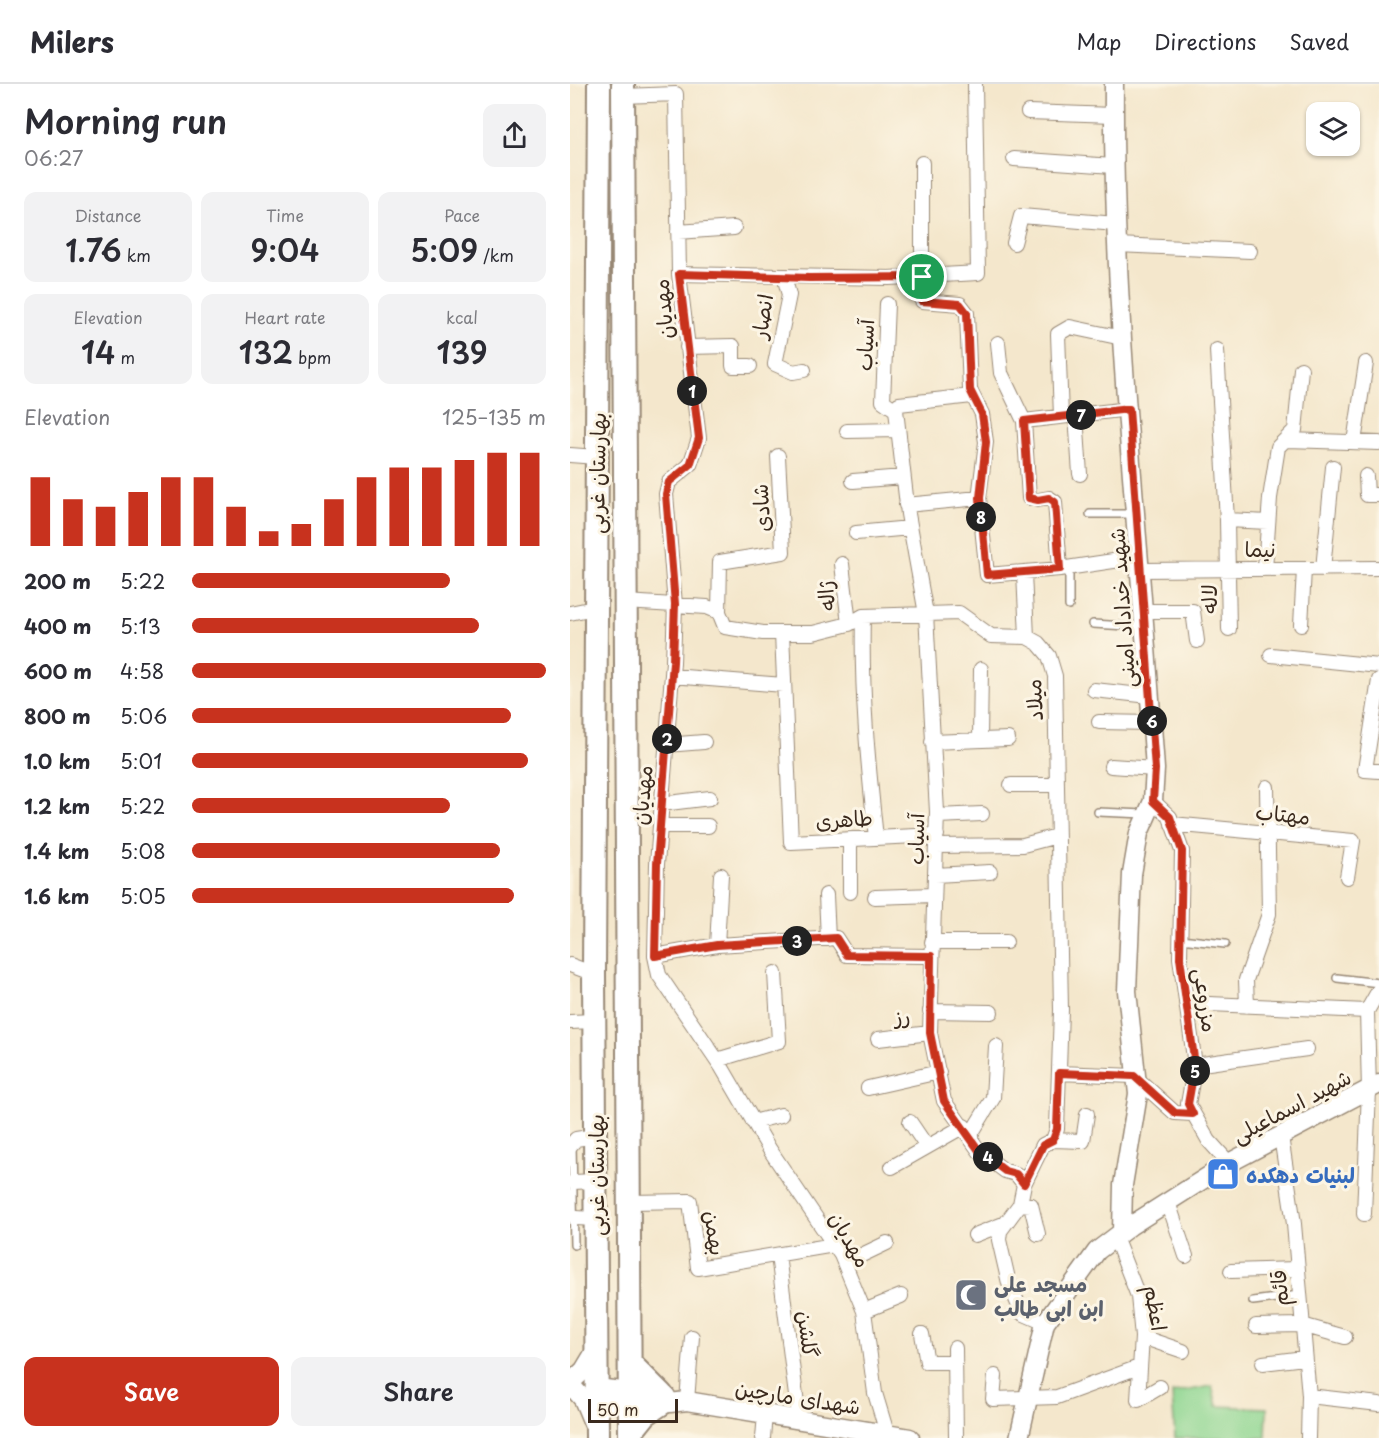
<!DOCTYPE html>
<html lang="en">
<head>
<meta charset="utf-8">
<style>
  body { margin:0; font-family:"Playpen Sans","Playpen Sans Arabic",sans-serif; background:#f2f2f3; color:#2b2b33; height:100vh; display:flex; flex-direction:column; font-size:22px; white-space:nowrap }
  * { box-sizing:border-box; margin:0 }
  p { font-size:20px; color:#7c7c81 }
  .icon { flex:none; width:33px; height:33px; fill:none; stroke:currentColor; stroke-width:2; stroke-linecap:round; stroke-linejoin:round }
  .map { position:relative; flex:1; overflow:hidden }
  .details { display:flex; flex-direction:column; background:#fff; width:570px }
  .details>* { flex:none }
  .controls { position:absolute; left:736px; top:18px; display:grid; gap:12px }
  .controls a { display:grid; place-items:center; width:54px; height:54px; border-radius:12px; background:#fff; box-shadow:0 2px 4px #0004; font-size:30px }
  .scale { position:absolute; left:18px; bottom:15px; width:90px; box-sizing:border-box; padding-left:6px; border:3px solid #3b2a1e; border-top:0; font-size:16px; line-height:21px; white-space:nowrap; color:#3b2a1e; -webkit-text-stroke:4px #fcf5e5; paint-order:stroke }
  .pin { position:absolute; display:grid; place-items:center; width:51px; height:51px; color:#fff; margin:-26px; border:3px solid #fff; border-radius:50%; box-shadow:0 2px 6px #0007 }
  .km { position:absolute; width:30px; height:30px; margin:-15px; border-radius:50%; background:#222; color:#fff; font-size:16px; line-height:30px; text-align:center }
  .round { display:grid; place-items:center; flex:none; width:63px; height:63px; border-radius:12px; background:#f2f2f3 }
  .head { display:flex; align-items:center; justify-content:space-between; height:102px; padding:0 24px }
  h1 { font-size:33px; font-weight:600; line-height:45px }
  .stats { display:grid; grid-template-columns:repeat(3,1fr); gap:9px; height:102px; padding:6px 24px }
  .stats div { display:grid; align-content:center; border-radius:12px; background:#f2f2f3; text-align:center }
  .stats b { font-size:30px; font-weight:600 }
  .stats small { font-size:16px; font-weight:400 }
  .stats p { font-size:16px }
  .chart { height:168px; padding:12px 24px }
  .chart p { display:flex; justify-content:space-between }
  .chart svg { width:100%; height:108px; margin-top:6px; stroke:#c8321e; stroke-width:6 }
  .primary-button { display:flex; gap:12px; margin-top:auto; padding:12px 24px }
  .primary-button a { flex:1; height:69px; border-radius:12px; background:#c8321e; color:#fff; font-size:24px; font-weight:600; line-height:69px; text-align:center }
  .primary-button a+a { background:#f2f2f3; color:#2b2b33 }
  ul { padding:0 24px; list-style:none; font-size:20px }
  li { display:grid; grid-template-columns:96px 72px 1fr; align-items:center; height:45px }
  li i { height:15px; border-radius:8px; background:#c8321e }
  header { display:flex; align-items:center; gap:36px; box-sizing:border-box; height:84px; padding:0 30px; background:#fff; border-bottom:2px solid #e1e1e2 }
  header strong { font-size:28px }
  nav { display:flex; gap:33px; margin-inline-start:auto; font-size:21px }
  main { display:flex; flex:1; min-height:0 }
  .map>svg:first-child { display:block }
  .green { fill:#8ed691; stroke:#648058; stroke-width:1.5 }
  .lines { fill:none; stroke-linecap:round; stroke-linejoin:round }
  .service-casing { stroke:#988875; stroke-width:10 }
  .minor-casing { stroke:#988875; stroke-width:16 }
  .tertiary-casing { stroke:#988875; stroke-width:21 }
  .primary-casing { stroke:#988875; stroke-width:26 }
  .service { stroke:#fff; stroke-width:7 }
  .minor { stroke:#fff; stroke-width:14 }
  .tertiary { stroke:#fff; stroke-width:18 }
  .primary { stroke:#fff; stroke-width:22 }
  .route-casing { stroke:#fff; stroke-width:12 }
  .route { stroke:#c8321e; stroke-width:8 }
  .labels { text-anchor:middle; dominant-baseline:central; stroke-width:6; stroke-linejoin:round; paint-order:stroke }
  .street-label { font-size:21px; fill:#3b2a1e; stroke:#fcf5e5 }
  .shop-label { font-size:21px; font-weight:bold; fill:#366cbe; stroke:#fcf5e5; text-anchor:start }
  .worship-label { font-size:21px; font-weight:bold; fill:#5b616d; stroke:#fcf5e5; text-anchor:start }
</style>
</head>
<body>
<header>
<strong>Milers</strong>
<nav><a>Map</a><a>Directions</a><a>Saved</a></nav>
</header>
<main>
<section class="details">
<div class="head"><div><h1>Morning run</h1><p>06:27</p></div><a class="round"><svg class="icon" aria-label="share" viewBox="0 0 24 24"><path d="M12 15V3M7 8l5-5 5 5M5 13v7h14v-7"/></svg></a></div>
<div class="stats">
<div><p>Distance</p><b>1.76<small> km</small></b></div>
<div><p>Time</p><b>9:04</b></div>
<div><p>Pace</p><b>5:09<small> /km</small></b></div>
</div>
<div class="stats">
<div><p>Elevation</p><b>14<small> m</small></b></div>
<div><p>Heart rate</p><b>132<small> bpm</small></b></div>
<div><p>kcal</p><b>139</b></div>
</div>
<div class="chart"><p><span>Elevation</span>125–135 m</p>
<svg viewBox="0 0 160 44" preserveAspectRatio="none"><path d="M5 44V16M15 44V25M25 44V28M35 44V22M45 44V16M55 44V16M65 44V28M75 44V38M85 44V35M95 44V25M105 44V16M115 44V12M125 44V12M135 44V9M145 44V6M155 44V6"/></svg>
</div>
<ul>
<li><b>200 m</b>5:22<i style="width:73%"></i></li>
<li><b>400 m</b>5:13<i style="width:81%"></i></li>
<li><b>600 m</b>4:58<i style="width:100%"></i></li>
<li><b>800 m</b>5:06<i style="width:90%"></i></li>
<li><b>1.0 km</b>5:01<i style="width:95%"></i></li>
<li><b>1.2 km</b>5:22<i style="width:73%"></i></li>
<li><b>1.4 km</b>5:08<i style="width:87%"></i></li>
<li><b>1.6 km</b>5:05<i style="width:91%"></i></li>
</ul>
<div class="primary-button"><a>Save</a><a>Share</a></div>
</section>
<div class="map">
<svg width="809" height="1354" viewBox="0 0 809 1354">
  <rect width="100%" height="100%" fill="#fcf5e5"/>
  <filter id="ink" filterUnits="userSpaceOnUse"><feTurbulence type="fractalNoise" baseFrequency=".0167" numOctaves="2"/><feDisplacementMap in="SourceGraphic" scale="12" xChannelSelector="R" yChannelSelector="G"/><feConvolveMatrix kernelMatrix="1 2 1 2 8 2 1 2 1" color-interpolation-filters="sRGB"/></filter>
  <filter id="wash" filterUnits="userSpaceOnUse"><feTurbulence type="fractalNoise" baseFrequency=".008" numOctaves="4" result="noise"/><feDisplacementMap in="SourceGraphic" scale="24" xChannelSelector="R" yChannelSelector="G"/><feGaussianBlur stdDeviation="1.35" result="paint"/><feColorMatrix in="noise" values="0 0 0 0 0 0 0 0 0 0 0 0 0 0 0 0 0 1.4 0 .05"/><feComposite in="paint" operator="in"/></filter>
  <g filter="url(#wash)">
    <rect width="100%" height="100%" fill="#f4e7cc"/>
    <path class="green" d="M642 1302 647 1322 697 1324 696 1354H605L602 1309Z"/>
  </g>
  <g filter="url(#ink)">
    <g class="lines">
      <g class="service-casing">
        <path id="service" d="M520 430H564
          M499 484V522
          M523 540 573 543
          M528 728 575 730
          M611 855 655 860
          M767 894 809 899
          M2 1060 4 1161
          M683 1217 729 1211"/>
      </g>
      <g class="minor-casing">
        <path id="minor" d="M53 12 106 10 109 190 129 354 120 381 99 398 96 410 105 521 103 578 87 780 85 872 89 891 151 982 200 1066 271 1171 294 1227 305 1309 317 1349
          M458 28 544 31
          M444 75 543 82
          M352 79V217L390 220 397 229 400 306 412 330 416 358 409 414 417 491 490 485 570 473
          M108 148 164 144
          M444 159 451 132 546 140
          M547 161 680 167
          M109 190 214 192 219 211 205 280 223 288 234 286
          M214 192 319 194 408 189 405 0
          M317 220 313 317 326 326
          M428 259 431 289 454 337 459 414 468 416 479 414 485 418 490 485
          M117 263 163 262V282H180
          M647 266 657 436 659 545
          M326 326 338 430 356 530 367 728 360 949 374 1017 410 1068 435 1087 446 1090 454 1100 450 1120 430 1147 429 1156 439 1199 452 1229 475 1239
          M326 326 329 320 402 312
          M506 331 510 390
          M491 333 488 250 500 243 552 254
          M454 337 559 325
          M277 347 328 346
          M718 356 809 359
          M784 358 796 279
          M0 371 26 373
          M796 392 797 411H809
          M283 397 333 393
          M336 421 409 414
          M657 436 698 438
          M286 449 340 444
          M272 480 279 540
          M695 485 700 414 708 363 725 346 731 285
          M753 485 763 383
          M572 486 809 484
          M454 489 457 553
          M55 518 137 523 149 528 155 543 193 549H243L279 540 293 532 389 529 421 552 457 553 468 559 479 572 485 592 491 926 487 1045 483 1056 473 1061 454 1100
          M574 527H623L627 557
          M149 528 150 478 213 468 208 372
          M0 529 24 524
          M293 532C291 607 298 680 306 754
          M731 541 734 485
          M212 549 221 758 367 751
          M701 571 809 582
          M102 592 214 601
          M809 596 795 686 809 687
          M524 606 580 612
          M529 638 582 639
          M410 655 411 585
          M362 658 438 655
          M96 661 134 658
          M541 682 585 685
          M441 701H487
          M583 717 600 733 612 767 610 874 625 981 618 1020 639 1057 659 1079
          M91 720 140 714
          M367 732 412 730
          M602 740 783 757 777 793
          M90 742H138
          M280 757V808
          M366 762 453 761 487 752
          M365 791 420 788
          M256 811 258 855
          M305 813 364 811
          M362 858H436
          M147 861 151 791
          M85 872 147 861 266 854 277 871 361 872
          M0 881 24 890
          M616 919 797 927
          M677 922 676 896 699 830 697 703
          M360 927 421 928
          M797 927 809 906
          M0 938 24 937
          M308 955 360 949
          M147 976 209 957 205 889
          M625 981 737 965
          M489 989 564 992 605 1029 623 1030
          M298 1004 369 988
          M183 1038 211 1031
          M340 1038 357 1063
          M401 1050 423 1014 426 962
          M711 1052 724 1140 739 1312 738 1354
          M483 1056 513 1057 517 1030
          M0 1062 6 1055 25 1052
          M322 1083 394 1042
          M3 1098 25 1097
          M59 1118 120 1117 128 1184 264 1161
          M598 1118 616 1172
          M450 1120 461 1121 468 1150
          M794 1130 799 1006 797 927
          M5 1134 26 1135
          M405 1151 436 1139
          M545 1153 568 1212 572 1253 568 1316 590 1303
          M208 1171 229 1335
          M275 1179 317 1159
          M661 1187 727 1185
          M294 1227 331 1212
          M686 1242 732 1241 775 1253
          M352 1250 357 1278H385
          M572 1253 613 1267
          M385 1264 386 1354
          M693 1279 734 1274
          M425 1292 423 1315 487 1313 569 1283
          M739 1312 809 1320
          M117 1317 122 1253
          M193 1354 195 1330"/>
      </g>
      <g class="tertiary-casing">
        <path id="tertiary" d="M544 0C542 229 570 457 585 685L583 717 569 749 562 790 557 907 568 1010 553 1101 552 1148
          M0 1299 14 1286 26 1266
          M0 1300 13 1315 23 1339
          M26 1304 96 1312
          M27 1319 91 1320 117 1317 340 1354
          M449 1354 475 1239 527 1167 560 1142 659 1079 809 1000"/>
      </g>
      <g class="primary-casing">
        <path id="primary" d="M53 0 60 1354
          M60 1279 91 1310
          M60 1350 76 1330 91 1320
          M27 1354 24 890 29 0"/>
      </g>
      <use href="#service" class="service"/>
      <use href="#minor" class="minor"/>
      <use href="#tertiary" class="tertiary"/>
      <use href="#primary" class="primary"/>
    </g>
  </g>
  <g class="lines" filter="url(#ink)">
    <g class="route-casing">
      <path id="route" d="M109 190 239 194 352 193V217L390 220 397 229 400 306 412 330 416 358 410 414 417 491 490 485 485 418 479 414 468 416 459 414 454 337 559 325 585 685 583 717 600 733 612 767 610 874 625 981 618 1020 623 1030 605 1029 564 992 489 989 487 1045 483 1056 473 1061 454 1100 446 1090 435 1087 410 1068 374 1017 360 949 361 872 277 871 266 854 147 861 85 872 87 780 103 578 105 520 96 410 99 398 120 381 129 354Z"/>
    </g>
    <use href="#route" class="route"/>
  </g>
  <defs>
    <g id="shop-square" transform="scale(1.725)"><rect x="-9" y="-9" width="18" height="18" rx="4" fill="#3f7fe0" stroke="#fcf5e5"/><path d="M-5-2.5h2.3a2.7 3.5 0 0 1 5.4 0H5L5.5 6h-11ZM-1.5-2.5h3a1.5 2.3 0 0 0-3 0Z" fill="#fff"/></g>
    <g id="mosque-square" transform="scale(1.725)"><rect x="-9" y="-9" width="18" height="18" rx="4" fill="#6b7280" stroke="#fcf5e5"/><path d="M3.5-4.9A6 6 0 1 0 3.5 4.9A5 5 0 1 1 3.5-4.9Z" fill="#fff"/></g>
  </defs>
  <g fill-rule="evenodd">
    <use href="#shop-square" x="653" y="1090"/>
    <use href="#mosque-square" x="401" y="1211"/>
  </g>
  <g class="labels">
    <g class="street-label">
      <text transform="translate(92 225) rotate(-95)">مهدیان</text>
      <text transform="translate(191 232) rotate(-81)">انصار</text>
      <text transform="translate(294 261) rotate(-87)">آسیاب</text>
      <text transform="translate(26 389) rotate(-89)">بهارستان غربی</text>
      <text transform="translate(190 424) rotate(-93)">شادی</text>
      <text x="690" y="464">نیما</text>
      <text transform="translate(255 512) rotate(-96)">ژاله</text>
      <text transform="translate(638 515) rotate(-90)">لاله</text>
      <text transform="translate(551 524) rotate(-94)">شهید خداداد امینی</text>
      <text transform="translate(463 616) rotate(-93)">میلاد</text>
      <text transform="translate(71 711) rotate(-85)">مهدیان</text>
      <text transform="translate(713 729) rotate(6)">مهتاب</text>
      <text transform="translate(274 734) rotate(-4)">طاهری</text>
      <text transform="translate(345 755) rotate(-89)">آسیاب</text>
      <text transform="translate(637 916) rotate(82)">مزروعی</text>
      <text transform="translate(332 931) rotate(-6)">رز</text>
      <text transform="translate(721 1021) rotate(-28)">شهید اسماعیلی</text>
      <text transform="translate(25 1091) rotate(-90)">بهارستان غربی</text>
      <text transform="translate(146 1149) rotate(82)">بهمن</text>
      <text transform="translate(281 1155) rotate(60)">مهدیان</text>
      <text transform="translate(708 1204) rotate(-94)">قائم</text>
      <text transform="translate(587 1224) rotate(81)">اعظم</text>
      <text transform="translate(239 1250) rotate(83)">گلشن</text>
      <text transform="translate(228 1312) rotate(9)">شهدای مارچین</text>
    </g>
    <g class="shop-label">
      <text x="676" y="1090">لبنیات دهکده</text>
    </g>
    <g class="worship-label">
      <text x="424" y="1199">مسجد علی<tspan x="424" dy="24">ابن ابی طالب</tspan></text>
    </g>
  </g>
</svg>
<div class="controls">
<a><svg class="icon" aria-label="layers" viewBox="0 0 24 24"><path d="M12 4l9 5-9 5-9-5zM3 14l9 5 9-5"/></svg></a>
</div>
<div class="scale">50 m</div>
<div class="pin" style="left:352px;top:193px;background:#1e9e55"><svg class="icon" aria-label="arrive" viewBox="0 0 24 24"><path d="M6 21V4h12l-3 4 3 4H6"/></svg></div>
<b class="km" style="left:122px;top:307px">1</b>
<b class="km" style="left:97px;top:655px">2</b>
<b class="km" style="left:227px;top:857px">3</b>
<b class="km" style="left:418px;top:1073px">4</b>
<b class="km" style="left:625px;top:987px">5</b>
<b class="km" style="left:582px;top:637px">6</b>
<b class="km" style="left:511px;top:331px">7</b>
<b class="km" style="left:411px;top:433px">8</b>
</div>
</main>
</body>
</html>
